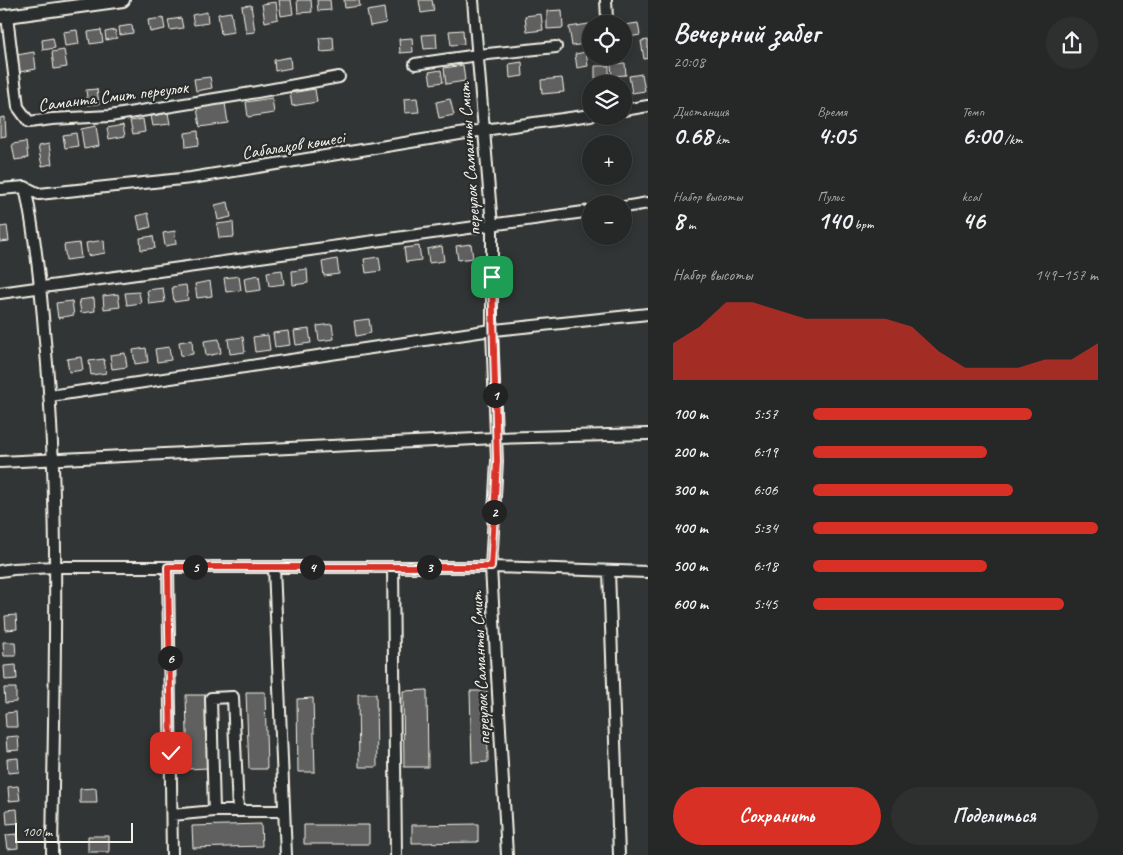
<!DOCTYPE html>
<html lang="ru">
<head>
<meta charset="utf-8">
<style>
  body { margin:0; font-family:Caveat,sans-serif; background:#2e3030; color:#f1f3f6; height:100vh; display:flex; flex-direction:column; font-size:19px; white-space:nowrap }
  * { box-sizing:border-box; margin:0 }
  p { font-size:16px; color:#a4a6a8 }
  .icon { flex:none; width:28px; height:28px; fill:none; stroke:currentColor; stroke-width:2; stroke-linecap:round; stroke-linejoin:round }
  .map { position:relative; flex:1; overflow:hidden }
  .panel { display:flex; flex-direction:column; background:#262828; width:475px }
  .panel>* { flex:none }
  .fabs { position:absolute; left:582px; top:15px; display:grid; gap:10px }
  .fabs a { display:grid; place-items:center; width:50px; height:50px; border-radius:50%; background:#262828; box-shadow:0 2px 8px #0003,0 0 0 1px #424445; font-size:25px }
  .scale { position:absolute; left:15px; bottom:12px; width:118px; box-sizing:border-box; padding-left:5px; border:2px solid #f4f1e8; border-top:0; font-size:14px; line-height:18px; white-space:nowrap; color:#f4f1e8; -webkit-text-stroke:4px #2a2d2e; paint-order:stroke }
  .pin { position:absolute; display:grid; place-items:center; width:42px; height:42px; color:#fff; margin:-21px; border-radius:10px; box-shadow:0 2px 8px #0006 }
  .km { position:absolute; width:25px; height:25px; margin:-12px; border-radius:50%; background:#222; color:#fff; font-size:14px; line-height:25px; text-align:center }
  .round { display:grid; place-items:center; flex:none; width:52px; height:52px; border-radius:26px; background:#2e3030 }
  .overview { display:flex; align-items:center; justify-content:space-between; height:85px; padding:0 25px }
  h1 { font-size:28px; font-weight:800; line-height:38px }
  .metrics { display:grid; grid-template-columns:repeat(3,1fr); gap:8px; height:85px; padding:5px 25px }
  .metrics div { display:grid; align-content:center }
  .metrics b { font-size:25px; font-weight:800 }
  .metrics small { font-size:14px; font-weight:400 }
  .metrics p { font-size:14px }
  .chart { height:140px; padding:10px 25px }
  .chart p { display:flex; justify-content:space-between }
  .chart svg { width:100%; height:90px; margin-top:5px; fill:#d93025; opacity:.7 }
  .primary-button { display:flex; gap:10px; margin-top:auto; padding:10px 25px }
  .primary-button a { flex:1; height:58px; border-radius:30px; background:#d93025; color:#fff; font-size:20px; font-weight:800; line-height:58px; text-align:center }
  .primary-button a+a { background:#2e3030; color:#f1f3f6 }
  ul { padding:0 25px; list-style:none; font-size:16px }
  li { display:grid; grid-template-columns:80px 60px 1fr; align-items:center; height:38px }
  li i { height:12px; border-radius:6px; background:#d93025 }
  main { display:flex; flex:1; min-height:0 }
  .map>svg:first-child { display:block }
  .building { fill:#5f605f; stroke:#f4f1e8 }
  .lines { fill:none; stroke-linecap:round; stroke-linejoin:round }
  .minor-casing { stroke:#f4f1e8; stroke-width:14 }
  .major-casing { stroke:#f4f1e8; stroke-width:16 }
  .minor { stroke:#2a2d2e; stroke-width:10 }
  .major { stroke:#2a2d2e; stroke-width:12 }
  .route-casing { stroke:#fff; stroke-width:10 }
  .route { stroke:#d93025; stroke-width:6 }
  .labels { text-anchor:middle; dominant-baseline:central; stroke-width:4.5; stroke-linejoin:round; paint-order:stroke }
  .street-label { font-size:18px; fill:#f4f1e8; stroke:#2a2d2e }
</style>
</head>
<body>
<main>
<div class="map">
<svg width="648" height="855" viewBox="0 0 648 855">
  <rect width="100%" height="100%" fill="#323535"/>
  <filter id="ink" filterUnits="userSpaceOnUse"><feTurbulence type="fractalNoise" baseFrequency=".02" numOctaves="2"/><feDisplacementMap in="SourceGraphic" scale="10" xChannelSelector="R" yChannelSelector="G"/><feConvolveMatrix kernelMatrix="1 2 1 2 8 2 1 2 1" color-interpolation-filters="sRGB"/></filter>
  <g filter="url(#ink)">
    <path class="building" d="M279 0H291L293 14 281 16Z
      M297 0H311L312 12 298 13Z
      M317 0H330L331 10 318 11Z
      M344 0H359L360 6 345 8Z
      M419 0H432L434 11 421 13Z
      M276 2 278 19 265 22 262 4Z
      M251 5 255 32 246 33 242 6Z
      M384 8 386 23 370 26 367 11Z
      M562 10 563 28 547 29V11Z
      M207 12 208 23 194 25 192 15Z
      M231 12 234 32 221 34 218 14Z
      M541 14 543 30 527 32 525 16Z
      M163 18 165 29 150 32 148 20Z
      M181 18 183 28 170 30 168 20Z
      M638 23 640 35 624 38V25Z
      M589 24 591 43 572 46 569 27Z
      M132 25 133 33 120 35 119 27Z
      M77 30 79 44 65 46 63 32Z
      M101 30 103 42 90 44 88 32Z
      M115 30 117 38 106 40 105 32Z
      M463 30 464 44 451 45 449 31Z
      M436 34 437 48 424 49 422 35Z
      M333 37 334 51 321 52 319 38Z
      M53 38 55 48 43 50 42 40Z
      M412 38 413 52 400 53 399 39Z
      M648 40V58L644 59 641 41Z
      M64 50 67 67 54 69 52 52Z
      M34 52 36 69 20 72 17 55Z
      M586 52 588 66 577 68 575 54Z
      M290 57 291 68 275 71 274 60Z
      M522 62 523 76 510 78 509 64Z
      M625 63 626 75 612 76 611 64Z
      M463 65 465 81 446 84 444 68Z
      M595 66H609V78H595Z
      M441 70 443 82 431 84 429 72Z
      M642 74 645 91 632 93 629 76Z
      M210 77 212 88 196 91 194 79Z
      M562 78 564 92 542 94 541 80Z
      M97 89 99 104 88 105 86 90Z
      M315 89 317 102 292 106 290 93Z
      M272 98 274 113 248 117 246 102Z
      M417 98 419 112 405 113 404 99Z
      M450 99 454 115 439 118 436 102Z
      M225 103 228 123 200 127 197 108Z
      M168 113 170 124 153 126 151 116Z
      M5 117 6 136 0 137V118Z
      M143 119 145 132 133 134 130 121Z
      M123 125 125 136 109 139 107 128Z
      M96 126 99 146 84 149 81 129Z
      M198 131 199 145 186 147 185 133Z
      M76 133 78 146 65 148 63 135Z
      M26 142 28 158 15 160 12 144Z
      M49 144 52 164 42 166 38 146Z
      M228 202 231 217 218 220 215 205Z
      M148 213 151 227 140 230 137 216Z
      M233 222 234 237 219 238 217 224Z
      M7 226 9 241 0 242V227Z
      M175 231 176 244 165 246 163 233Z
      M153 236 155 248 141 250 140 238Z
      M104 240 105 253 88 256 86 243Z
      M79 243 81 258 66 260 64 245Z
      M471 244 473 258 458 260 456 246Z
      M419 246 421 260 406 262 404 248Z
      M442 246 444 261 429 263 427 249Z
      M379 257 381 271 366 273 364 259Z
      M337 259 339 274 324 276 322 262Z
      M307 269 308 283 293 285 292 271Z
      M282 270 284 284 269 286 267 272Z
      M259 275 261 290 246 292 244 278Z
      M239 276 241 290 226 292 224 278Z
      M210 281 212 296 197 298 195 284Z
      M186 285 188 300 174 302 172 287Z
      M163 288 165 302 149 304 147 290Z
      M139 292 141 303 127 305 125 293Z
      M118 294 120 307 104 309 103 296Z
      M94 298 95 311 81 313 79 300Z
      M72 301 74 315 58 318 56 303Z
      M369 319 371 333 356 336 354 321Z
      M332 324 334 339 319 341 317 326Z
      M309 329 311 343 296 345 294 331Z
      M288 331 290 345 275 347 273 333Z
      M268 335 270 350 255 352 253 337Z
      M243 337 245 352 230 354 228 339Z
      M219 339 221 353 206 356 204 341Z
      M192 340 193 354 181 356 179 342Z
      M169 347 171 360 157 362 155 349Z
      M146 348 148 362 135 364 133 350Z
      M125 353 127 367 112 369 110 355Z
      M81 357 83 370 69 372 67 359Z
      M104 359 106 373 91 375 89 361Z
      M16 615 17 629 6 630 5 616Z
      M3 642H15L16 656H4Z
      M16 665 17 679 5 680 4 666Z
      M4 688H16V702L5 703Z
      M427 690 428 767H404L403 691Z
      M470 691H487L488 762 472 763Z
      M246 692H265L267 769H249Z
      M358 694H376L377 767H359Z
      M186 695H205L208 768 188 769Z
      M313 698 315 772H298L297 699Z
      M16 712 17 727H6L5 713Z
      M18 736 19 750 7 751 6 737Z
      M18 758 19 772 8 773 7 759Z
      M18 786 20 800 9 801 8 787Z
      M96 788 97 803H80V789Z
      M17 809 18 823 7 824 6 810Z
      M261 824 262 846 193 848 192 826Z
      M478 824V842L412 843V825Z
      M304 825H369V844H304Z
      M17 834 18 848 8 849 6 835Z
      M88 836H109V852H88Z"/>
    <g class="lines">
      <g class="minor-casing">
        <path id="minor" d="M473 0 492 225V330L497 461 491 567 507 855
          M606 0 607 19
          M7 16 18 107 29 122 52 119 110 116 240 95 339 77
          M415 64 478 55 556 47
          M624 110 648 106
          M25 187C36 238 41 290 45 341 61 512 54 684 52 855
          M0 189 25 187 39 194 191 178 484 130 591 115
          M624 207 648 203
          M0 293 591 211
          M50 396 485 331 648 314
          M0 462 496 438 648 434
          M168 567 172 855
          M274 567 286 855
          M393 567 396 855
          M0 571 13 569 55 567H491L648 572
          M609 571 619 855
          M214 811 211 698 233 697 238 811
          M172 815 214 811H284"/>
      </g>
      <g class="major-casing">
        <path id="major" d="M0 17 123 0"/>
      </g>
      <use href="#minor" class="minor"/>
      <use href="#major" class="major"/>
    </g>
  </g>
  <g class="lines" filter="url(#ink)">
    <g class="route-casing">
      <path id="route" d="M171 753 168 567H491L497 461 492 277"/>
    </g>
    <use href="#route" class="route"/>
  </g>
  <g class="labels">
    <g class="street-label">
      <text transform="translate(113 96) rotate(-7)">Саманта Смит переулок</text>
      <text transform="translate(293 145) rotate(-9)">Сабалақов көшесі</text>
      <text transform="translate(469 159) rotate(-94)">переулок Саманты Смит</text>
      <text transform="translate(480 668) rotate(-93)">переулок Саманты Смит</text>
    </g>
  </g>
</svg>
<div class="fabs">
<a><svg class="icon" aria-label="locate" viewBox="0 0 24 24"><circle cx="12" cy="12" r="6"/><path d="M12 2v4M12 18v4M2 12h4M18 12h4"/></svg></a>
<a><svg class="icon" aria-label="layers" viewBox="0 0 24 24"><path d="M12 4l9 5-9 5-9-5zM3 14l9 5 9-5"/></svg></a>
<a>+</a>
<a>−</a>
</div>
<div class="scale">100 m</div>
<div class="pin" style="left:492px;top:277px;background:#1e9e55"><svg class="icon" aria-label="arrive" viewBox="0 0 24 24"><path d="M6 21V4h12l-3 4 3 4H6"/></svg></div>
<div class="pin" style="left:171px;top:753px;background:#d93025"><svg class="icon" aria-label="check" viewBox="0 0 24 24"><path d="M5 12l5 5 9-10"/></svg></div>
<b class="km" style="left:495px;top:395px">1</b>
<b class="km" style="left:494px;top:512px">2</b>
<b class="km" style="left:429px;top:567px">3</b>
<b class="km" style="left:312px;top:567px">4</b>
<b class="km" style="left:195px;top:567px">5</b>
<b class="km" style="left:170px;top:658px">6</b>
</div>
<section class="panel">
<div class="overview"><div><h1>Вечерний забег</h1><p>20:08</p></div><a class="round"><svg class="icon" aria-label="share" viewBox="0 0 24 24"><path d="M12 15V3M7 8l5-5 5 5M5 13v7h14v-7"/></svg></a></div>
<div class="metrics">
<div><p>Дистанция</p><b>0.68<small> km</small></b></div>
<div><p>Время</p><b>4:05</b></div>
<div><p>Темп</p><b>6:00<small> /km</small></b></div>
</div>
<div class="metrics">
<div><p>Набор высоты</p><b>8<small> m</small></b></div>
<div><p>Пульс</p><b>140<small> bpm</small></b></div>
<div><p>kcal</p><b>46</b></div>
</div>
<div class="chart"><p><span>Набор высоты</span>149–157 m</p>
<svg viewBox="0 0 160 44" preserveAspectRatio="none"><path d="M0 44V26L10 18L20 6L30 6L40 10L50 14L60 14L70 14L80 14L90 18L100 30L110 38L120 38L130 38L140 34L150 34L160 26V44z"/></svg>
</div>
<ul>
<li><b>100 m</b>5:57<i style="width:77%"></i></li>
<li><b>200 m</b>6:19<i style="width:61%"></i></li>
<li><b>300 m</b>6:06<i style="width:70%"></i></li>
<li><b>400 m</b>5:34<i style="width:100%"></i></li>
<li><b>500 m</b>6:18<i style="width:61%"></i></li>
<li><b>600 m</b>5:45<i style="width:88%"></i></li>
</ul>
<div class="primary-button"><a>Сохранить</a><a>Поделиться</a></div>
</section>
</main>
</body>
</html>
